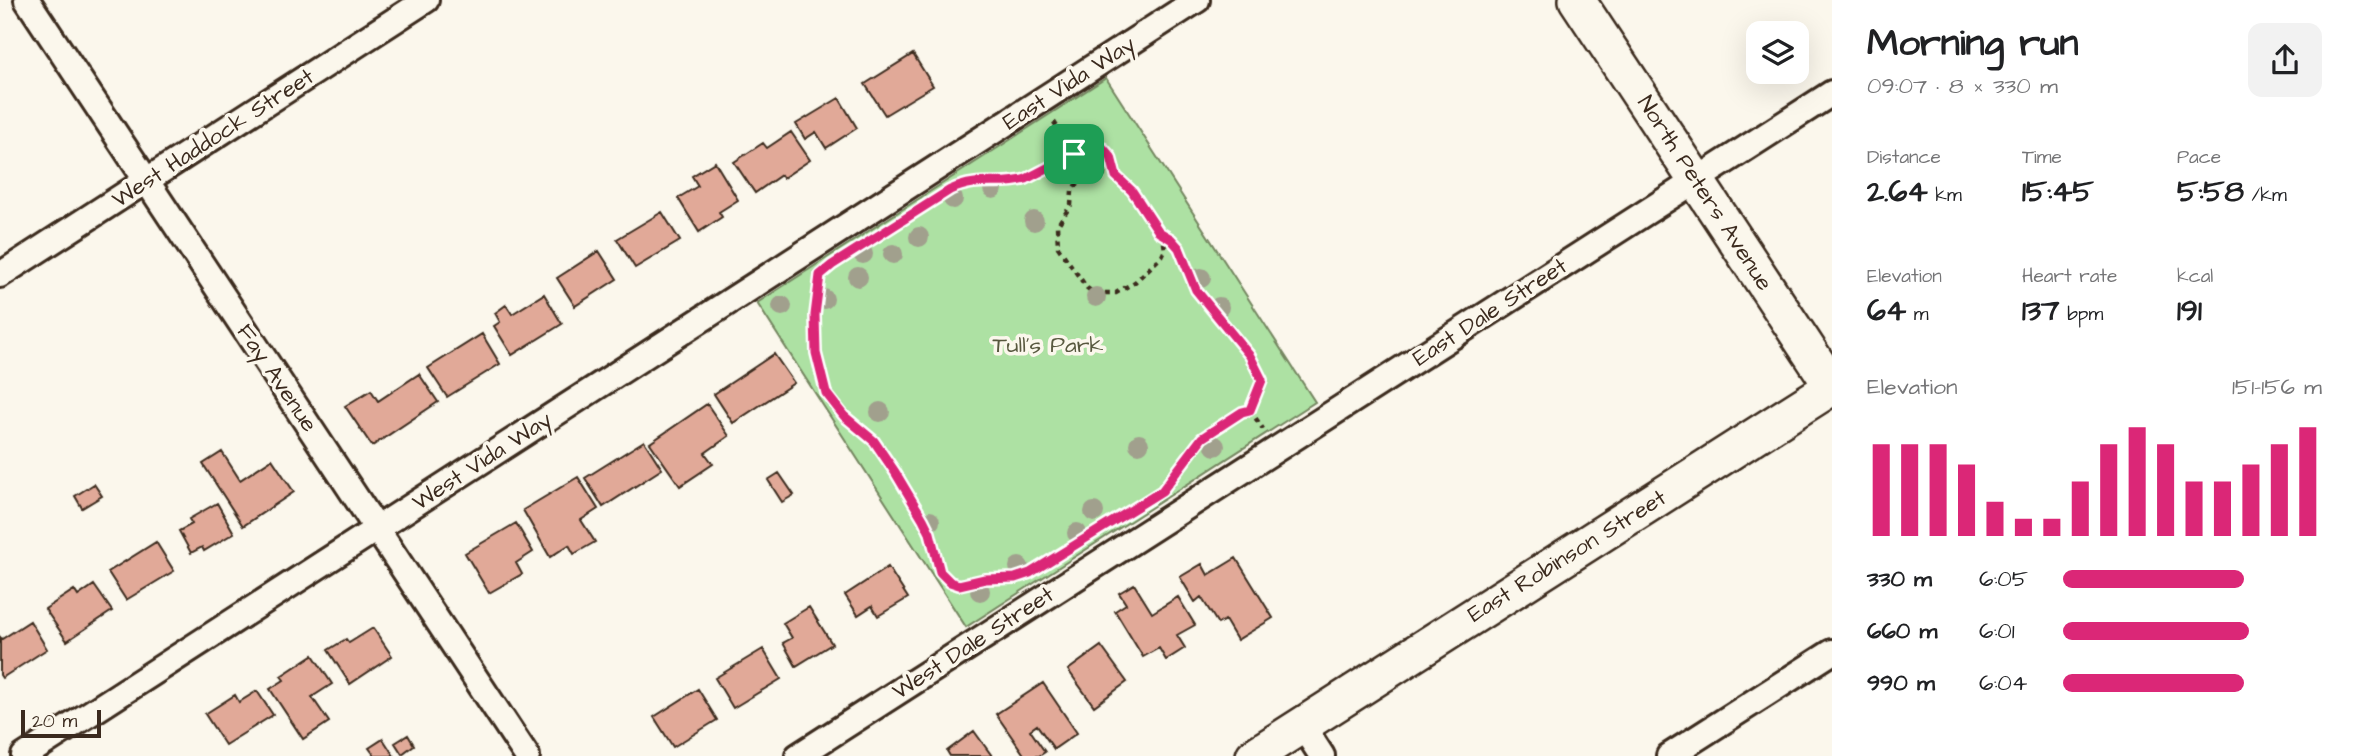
<!DOCTYPE html>
<html lang="en">
<head>
<meta charset="utf-8">
<style>
  body { margin:0; font-family:"Architects Daughter",sans-serif; background:#f2f2f2; color:#202124; height:100vh; display:flex; flex-direction:column; font-size:26px; white-space:nowrap }
  * { box-sizing:border-box; margin:0 }
  p { font-size:23px; color:#757577 }
  .icon { flex:none; width:38px; height:38px; fill:none; stroke:currentColor; stroke-width:2; stroke-linecap:round; stroke-linejoin:round }
  .map { position:relative; flex:1; overflow:hidden }
  .sheet { display:flex; flex-direction:column; background:#fff; width:525px }
  .sheet>* { flex:none }
  .tools { position:absolute; left:1746px; top:21px; display:grid; gap:14px }
  .tools a { display:grid; place-items:center; width:63px; height:63px; border-radius:14px; background:#fff; box-shadow:0 7px 28px #0002; font-size:35px }
  .scale { position:absolute; left:21px; bottom:18px; width:80px; box-sizing:border-box; padding-left:7px; border:4px solid #3b2a1e; border-top:0; font-size:19px; line-height:24px; white-space:nowrap; color:#3b2a1e; -webkit-text-stroke:5px #fbf7ec; paint-order:stroke }
  .pin { position:absolute; display:grid; place-items:center; width:60px; height:60px; color:#fff; margin:-30px; border-radius:14px; box-shadow:0 4px 10px #0006 }
  .round { display:grid; place-items:center; flex:none; width:74px; height:74px; border-radius:14px; background:#f2f2f2 }
  .headline { display:flex; align-items:center; justify-content:space-between; height:119px; padding:0 35px }
  h1 { font-size:38px; font-weight:800; line-height:52px }
  .figures { display:grid; grid-template-columns:repeat(3,1fr); gap:10px; height:119px; padding:7px 35px }
  .figures div { display:grid; align-content:center }
  .figures b { font-size:30px; font-weight:800 }
  .figures small { font-size:19px; font-weight:400 }
  .figures p { font-size:19px }
  .chart { height:196px; padding:14px 35px }
  .chart p { display:flex; justify-content:space-between }
  .chart svg { width:100%; height:126px; margin-top:7px; stroke:#db2777; stroke-width:6 }
  ul { padding:0 35px; list-style:none; font-size:23px }
  li { display:grid; grid-template-columns:112px 84px 1fr; align-items:center; height:52px }
  li i { height:18px; border-radius:9px; background:#db2777 }
  main { display:flex; flex:1; min-height:0 }
  .map>svg:first-child { display:block }
  .green { fill:#ade1a3; stroke:#748660; stroke-width:2 }
  .building { fill:#e1a998; stroke:#3b2a1e; stroke-width:2 }
  .lines { fill:none; stroke-linecap:round; stroke-linejoin:round }
  .street-casing { stroke:#3b2a1e; stroke-width:30 }
  .secondary-casing { stroke:#3b2a1e; stroke-width:40 }
  .path { stroke:#3b2a1e; stroke-width:4.5; stroke-dasharray:5 5; stroke-linecap:butt }
  .street { stroke:#fbf7ec; stroke-width:24 }
  .secondary { stroke:#fbf7ec; stroke-width:35 }
  .tree { fill:#a1a08d }
  .route-casing { stroke:#fff; stroke-width:14 }
  .route { stroke:#db2777; stroke-width:9 }
  .labels { text-anchor:middle; dominant-baseline:central; stroke-width:7; stroke-linejoin:round; paint-order:stroke }
  .street-label { font-size:23px; fill:#3b2a1e; stroke:#fbf7ec }
  .park-label { font-size:23px; fill:#58583f; stroke:#fbf7ec }
</style>
</head>
<body>
<main>
<div class="map">
<svg width="1832" height="756" viewBox="0 0 1832 756">
  <rect width="100%" height="100%" fill="#fbf7ec"/>
  <filter id="ink" filterUnits="userSpaceOnUse"><feTurbulence type="fractalNoise" baseFrequency=".0143" numOctaves="2"/><feDisplacementMap in="SourceGraphic" scale="14" xChannelSelector="R" yChannelSelector="G"/><feConvolveMatrix kernelMatrix="1 2 1 2 8 2 1 2 1" color-interpolation-filters="sRGB"/></filter>
  <g filter="url(#ink)">
    <path class="green" d="M1106 78 1315 402 966 627 757 303Z"/>
    <path class="building" d="M913 54 933 86 885 115 865 84Z
      M839 98 857 128 826 148 816 132 805 139 796 124Z
      M791 132 810 160 783 178 781 175 755 193 734 162 763 143 767 148Z
      M715 162 738 200 719 212 722 217 699 232 678 198 698 186 692 176Z
      M662 212 680 241 635 268 617 239Z
      M599 251 617 279 575 306 557 278Z
      M544 294 562 324 512 355 494 326 500 322 495 313 506 305 512 314Z
      M482 334 500 364 447 397 428 368Z
      M774 354 794 383 733 423 714 394Z
      M419 374 438 402 372 446 345 406 371 390 378 401Z
      M707 404 729 436 705 453 713 464 680 486 650 443Z
      M644 441 662 469 603 507 585 478Z
      M222 452 240 480 272 459 294 492 243 526 203 464Z
      M779 473 794 495 782 502 768 480Z
      M578 477 598 509 581 520 595 542 574 554 569 545 550 557 523 510Z
      M94 484 102 496 82 508 75 496Z
      M217 503 234 533 204 551 202 547 191 553 179 531 192 524 189 519Z
      M516 523 533 552 516 563 522 574 489 593 465 553Z
      M156 542 174 571 126 600 108 572Z
      M1236 558 1273 618 1237 640 1225 620 1218 624 1201 597 1195 602 1180 577 1202 564 1208 575Z
      M888 567 908 598 878 616 872 606 858 615 845 595Z
      M1134 584 1152 613 1178 597 1195 625 1177 635 1185 648 1166 660 1159 648 1143 657 1115 611 1126 604 1119 593Z
      M94 585 112 611 67 641 45 609 74 590 78 596Z
      M809 607 832 644 796 666 783 643 792 638 783 623Z
      M30 621 47 649 2 678 0 675V637L2 639Z
      M373 628 392 656 350 684 328 650 346 639 349 643Z
      M1101 646 1127 682 1094 706 1068 670Z
      M763 649 781 679 733 708 715 678Z
      M313 655 332 684 312 697 329 722 303 739 270 689 284 680 281 676Z
      M1043 683 1077 733 1054 749 1037 725 1030 730 1045 752 1039 756H1025L996 714Z
      M698 689 717 720 673 747 654 717Z
      M257 691 273 715 225 745 205 714 235 695 239 702Z
      M974 731 992 756H950L947 751Z
      M408 735 414 745 402 754 395 743Z
      M383 739 394 756H375L369 748Z"/>
    <g class="lines">
      <g class="street-casing">
        <path id="street" d="M27 0 527 756
          M0 275 426 0
          M1302 725 1322 756
          M24 756 1197 0
          M798 756 1832 93
          M1669 756 1832 652"/>
      </g>
      <g class="secondary-casing">
        <path id="secondary" d="M1577 0 1832 386
          M1254 756 1832 387"/>
      </g>
      <path class="path" d="M1054 122 1074 154
        M1094 146 1103 148 1111 157 1116 176 1132 191 1159 232 1171 239 1179 248 1196 290 1250 356 1262 380 1250 410 1242 412 1202 438 1162 491 1030 573 1015 577 985 579 959 585 950 582 940 573 930 533 923 519 895 472 874 441 844 416 826 393 816 353 815 315 820 275 832 265 950 190C980 176 1000 187 1026 179L1084 149Z
        M1116 176 1097 174 1075 186 1072 191 1071 205 1057 226 1058 247 1087 288 1094 293H1116L1135 282 1162 256 1165 250 1163 236
        M1250 410 1263 429"/>
      <use href="#street" class="street"/>
      <use href="#secondary" class="secondary"/>
    </g>
    <g class="tree">
      <circle cx="993" cy="189" r="10"/>
      <circle cx="953" cy="199" r="10"/>
      <circle cx="1034" cy="221" r="10"/>
      <circle cx="919" cy="237" r="10"/>
      <circle cx="863" cy="254" r="10"/>
      <circle cx="893" cy="254" r="10"/>
      <circle cx="858" cy="277" r="10"/>
      <circle cx="1201" cy="278" r="10"/>
      <circle cx="1096" cy="297" r="10"/>
      <circle cx="824" cy="299" r="10"/>
      <circle cx="782" cy="306" r="10"/>
      <circle cx="1219" cy="307" r="10"/>
      <circle cx="880" cy="412" r="10"/>
      <circle cx="1139" cy="444" r="10"/>
      <circle cx="1215" cy="446" r="10"/>
      <circle cx="1094" cy="512" r="10"/>
      <circle cx="930" cy="521" r="10"/>
      <circle cx="1077" cy="533" r="10"/>
      <circle cx="1019" cy="567" r="10"/>
      <circle cx="980" cy="591" r="10"/>
    </g>
  </g>
  <g class="lines" filter="url(#ink)">
    <g class="route-casing">
      <path id="route" d="M1094 146 1103 148 1111 157 1116 176 1132 191 1159 232 1171 239 1179 248 1196 290 1250 356 1262 380 1250 410 1242 412 1202 438 1162 491 1030 573 1015 578 985 579 959 585 950 582 940 572 930 533 923 519 895 472 874 441 844 416 826 393 816 353 815 315 820 275 832 265 950 190C980 176 1000 187 1026 179L1084 149Z"/>
    </g>
    <use href="#route" class="route"/>
  </g>
  <g class="labels">
    <g class="street-label">
      <text transform="translate(1069 83) rotate(-33)">East Vida Way</text>
      <text transform="translate(213 138) rotate(-33)">West Haddock Street</text>
      <text transform="translate(1705 193) rotate(57)">North Peters Avenue</text>
      <text transform="translate(1490 312) rotate(-33)">East Dale Street</text>
      <text transform="translate(277 378) rotate(56)">Fay Avenue</text>
      <text transform="translate(482 461) rotate(-33)">West Vida Way</text>
      <text transform="translate(1567 556) rotate(-32)">East Robinson Street</text>
      <text transform="translate(973 643) rotate(-33)">West Dale Street</text>
    </g>
    <g class="park-label">
      <text x="1048" y="345">Tull’s Park</text>
    </g>
  </g>
</svg>
<div class="tools">
<a><svg class="icon" aria-label="layers" viewBox="0 0 24 24"><path d="M12 4l9 5-9 5-9-5zM3 14l9 5 9-5"/></svg></a>
</div>
<div class="scale">20 m</div>
<div class="pin" style="left:1074px;top:154px;background:#1e9e55"><svg class="icon" aria-label="arrive" viewBox="0 0 24 24"><path d="M6 21V4h12l-3 4 3 4H6"/></svg></div>
</div>
<section class="sheet">
<div class="headline"><div><h1>Morning run</h1><p>09:07 · 8 × 330 m</p></div><a class="round"><svg class="icon" aria-label="share" viewBox="0 0 24 24"><path d="M12 15V3M7 8l5-5 5 5M5 13v7h14v-7"/></svg></a></div>
<div class="figures">
<div><p>Distance</p><b>2.64<small> km</small></b></div>
<div><p>Time</p><b>15:45</b></div>
<div><p>Pace</p><b>5:58<small> /km</small></b></div>
</div>
<div class="figures">
<div><p>Elevation</p><b>64<small> m</small></b></div>
<div><p>Heart rate</p><b>137<small> bpm</small></b></div>
<div><p>kcal</p><b>191</b></div>
</div>
<div class="chart"><p><span>Elevation</span>151–156 m</p>
<svg viewBox="0 0 160 44" preserveAspectRatio="none"><path d="M5 44V12M15 44V12M25 44V12M35 44V19M45 44V32M55 44V38M65 44V38M75 44V25M85 44V12M95 44V6M105 44V12M115 44V25M125 44V25M135 44V19M145 44V12M155 44V6"/></svg>
</div>
<ul>
<li><b>330 m</b>6:05<i style="width:70%"></i></li>
<li><b>660 m</b>6:01<i style="width:72%"></i></li>
<li><b>990 m</b>6:04<i style="width:70%"></i></li>
</ul>
</section>
</main>
</body>
</html>
